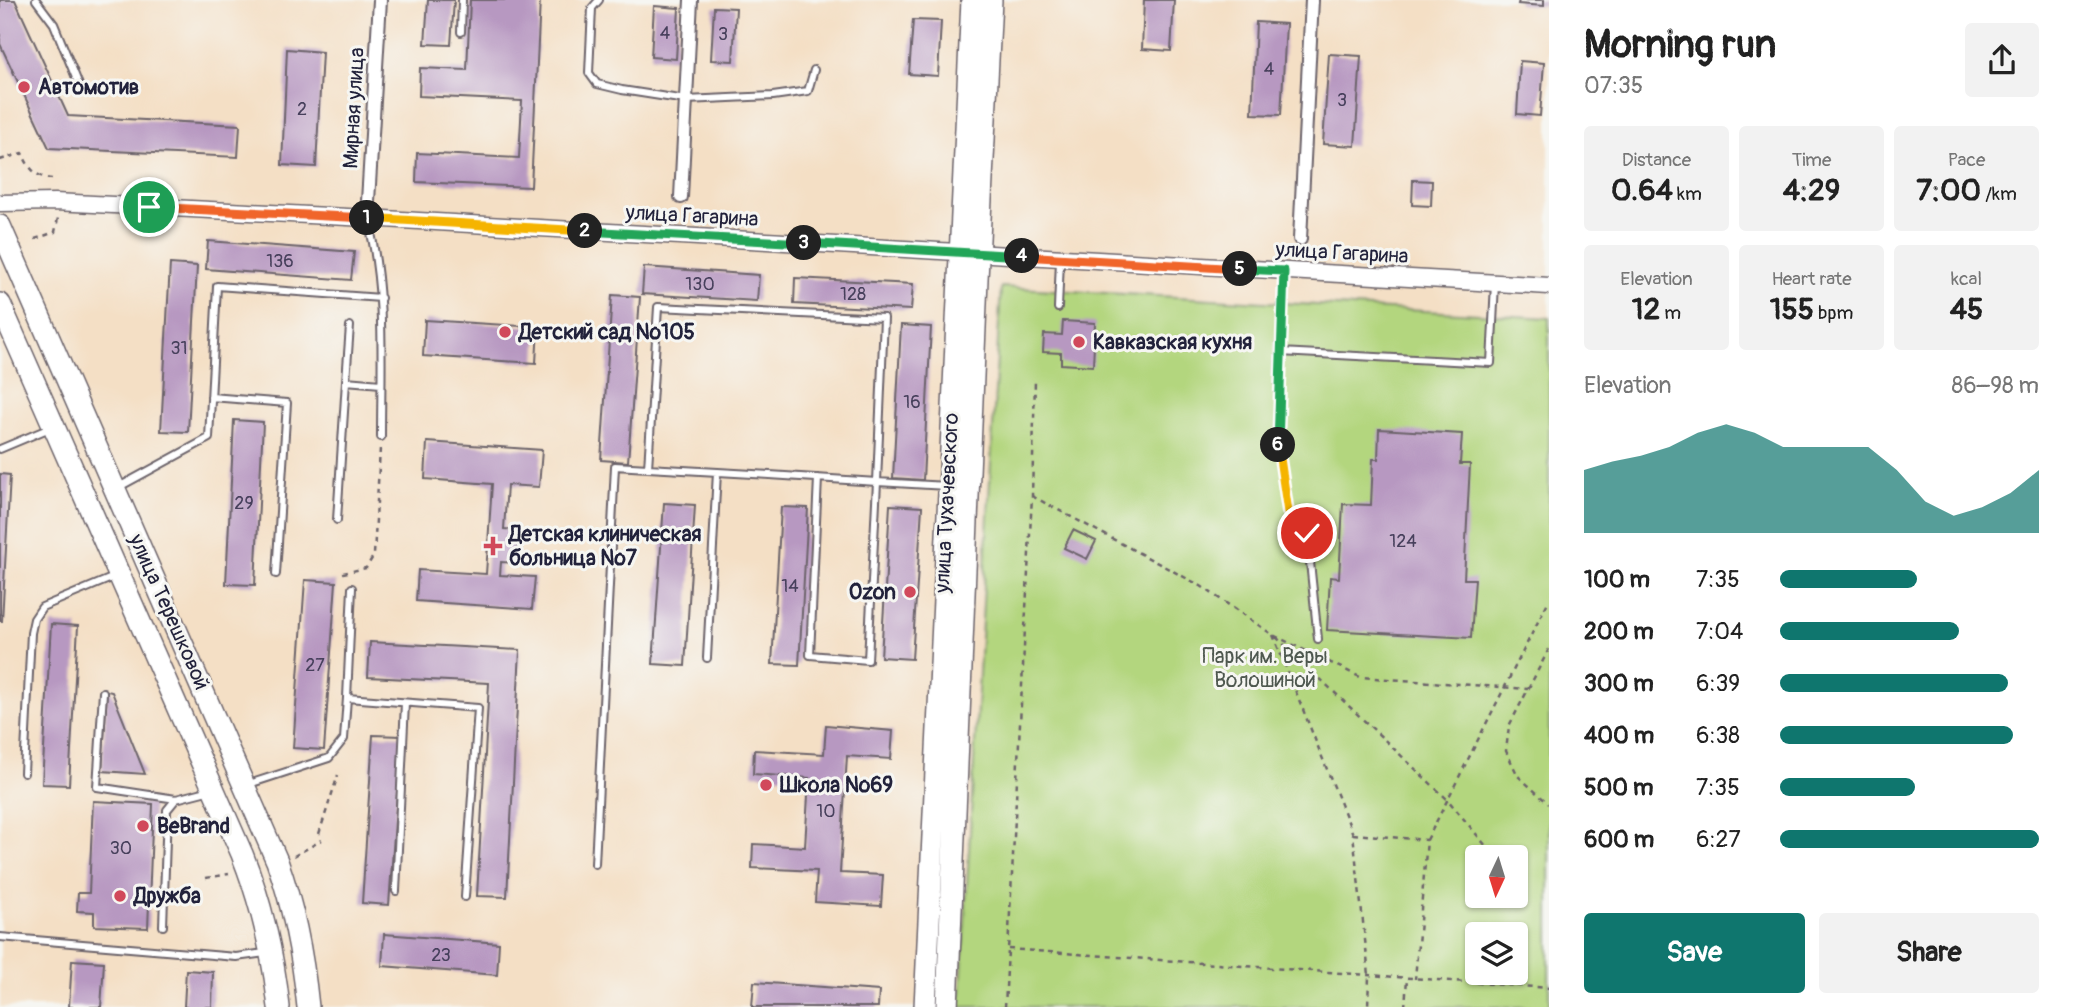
<!DOCTYPE html>
<html lang="en">
<head>
<meta charset="utf-8">
<style>
  body { margin:0; font-family:Pangolin,sans-serif; background:#f2f2f2; color:#222; height:100vh; display:flex; flex-direction:column; font-size:26px; white-space:nowrap }
  * { box-sizing:border-box; margin:0 }
  p { font-size:23px; color:#767676 }
  .icon { flex:none; width:38px; height:38px; fill:none; stroke:currentColor; stroke-width:2; stroke-linecap:round; stroke-linejoin:round }
  .map { position:relative; flex:1; overflow:hidden }
  .drawer { display:flex; flex-direction:column; background:#fff; width:525px }
  .drawer>* { flex:none }
  .needle { width:46px; rotate:184deg }
  .tools { position:absolute; left:1465px; top:845px; display:grid; gap:14px }
  .tools a { display:grid; place-items:center; width:63px; height:63px; border-radius:7px; background:#fff; box-shadow:0 2px 5px #0004; font-size:35px }
  .pin { position:absolute; display:grid; place-items:center; width:60px; height:60px; color:#fff; margin:-30px; border:4px solid #fff; border-radius:50%; box-shadow:0 2px 7px #0007 }
  .km { position:absolute; width:35px; height:35px; margin:-18px; border-radius:50%; background:#222; color:#fff; font-size:19px; line-height:35px; text-align:center }
  .round { display:grid; place-items:center; flex:none; width:74px; height:74px; border-radius:7px; background:#f2f2f2 }
  .headline { display:flex; align-items:center; justify-content:space-between; height:119px; padding:0 35px }
  h1 { font-size:38px; font-weight:700; line-height:52px }
  .stats { display:grid; grid-template-columns:repeat(3,1fr); gap:10px; height:119px; padding:7px 35px }
  .stats div { display:grid; align-content:center; border-radius:7px; background:#f2f2f2; text-align:center }
  .stats b { font-size:30px; font-weight:700 }
  .stats small { font-size:19px; font-weight:400 }
  .stats p { font-size:19px }
  .chart { height:196px; padding:14px 35px }
  .chart p { display:flex; justify-content:space-between }
  .chart svg { width:100%; height:126px; margin-top:7px; fill:#0f766e; opacity:.7 }
  .cta { display:flex; gap:14px; margin-top:auto; padding:14px 35px }
  .cta a { flex:1; height:80px; border-radius:7px; background:#0f766e; color:#fff; font-size:28px; font-weight:700; line-height:80px; text-align:center }
  .cta a+a { background:#f2f2f2; color:#222 }
  ul { padding:0 35px; list-style:none; font-size:23px }
  li { display:grid; grid-template-columns:112px 84px 1fr; align-items:center; height:52px }
  li i { height:18px; border-radius:9px; background:#0f766e }
  main { display:flex; flex:1; min-height:0 }
  .map>svg:first-child { display:block }
  .green { fill:#b3d67e; stroke:#6a7c5c; stroke-width:2; fill-rule:evenodd }
  .building { fill:#b798c1 }
  .lines { fill:none; stroke-linecap:round; stroke-linejoin:round }
  .service-casing { stroke:#6c646b; stroke-width:10 }
  .minor-casing { stroke:#6c646b; stroke-width:16 }
  .tertiary-casing { stroke:#6c646b; stroke-width:19 }
  .primary-casing { stroke:#6c646b; stroke-width:24 }
  .path { stroke:#6c646b; stroke-width:2.5; stroke-dasharray:5 5; stroke-linecap:butt }
  .service { stroke:#fff; stroke-width:6 }
  .minor { stroke:#fff; stroke-width:12 }
  .tertiary { stroke:#fff; stroke-width:16 }
  .primary { stroke:#fff; stroke-width:21 }
  .split-1-casing { stroke:#fff; stroke-width:14 }
  .split-2-casing { stroke:#fff; stroke-width:14 }
  .split-3-casing { stroke:#fff; stroke-width:14 }
  .split-4-casing { stroke:#fff; stroke-width:14 }
  .split-5-casing { stroke:#fff; stroke-width:14 }
  .split-6-casing { stroke:#fff; stroke-width:14 }
  .split-7-casing { stroke:#fff; stroke-width:14 }
  .split-1 { stroke:#f0652b; stroke-width:9 }
  .split-2 { stroke:#f5b400; stroke-width:9 }
  .split-3 { stroke:#22a559; stroke-width:9 }
  .split-4 { stroke:#22a559; stroke-width:9 }
  .split-5 { stroke:#f0652b; stroke-width:9 }
  .split-6 { stroke:#22a559; stroke-width:9 }
  .split-7 { stroke:#f5b400; stroke-width:9 }
  .poi-dot { fill:#d1495b; stroke:#f6f6f2; stroke-width:2.5 }
  .labels { text-anchor:middle; dominant-baseline:central; stroke-width:6; stroke-linejoin:round; paint-order:stroke }
  .number-label { font-size:18px; fill:#47405c }
  .poi-label { font-size:21px; font-weight:bold; fill:#22223b; stroke:#f6f6f2; text-anchor:start }
  .street-label { font-size:21px; fill:#22223b; stroke:#f6f6f2 }
  .park-label { font-size:21px; fill:#4e584f; stroke:#f6f6f2 }
</style>
</head>
<body>
<main>
<div class="map">
<svg width="1549" height="1007" viewBox="0 0 1549 1007">
  <rect width="100%" height="100%" fill="#f6f6f2"/>
  <filter id="ink" filterUnits="userSpaceOnUse"><feTurbulence type="fractalNoise" baseFrequency=".0143" numOctaves="2"/><feDisplacementMap in="SourceGraphic" scale="14" xChannelSelector="R" yChannelSelector="G"/><feConvolveMatrix kernelMatrix="1 2 1 2 8 2 1 2 1" color-interpolation-filters="sRGB"/></filter>
  <filter id="wash" filterUnits="userSpaceOnUse"><feTurbulence type="fractalNoise" baseFrequency=".00686" numOctaves="4" result="noise"/><feDisplacementMap in="SourceGraphic" scale="28" xChannelSelector="R" yChannelSelector="G"/><feGaussianBlur stdDeviation="1.57" result="paint"/><feColorMatrix in="noise" values="0 0 0 0 0 0 0 0 0 0 0 0 0 0 0 0 0 1.4 0 .05"/><feComposite in="paint" operator="in"/></filter>
  <g filter="url(#wash)">
    <rect width="100%" height="100%" fill="#f4dfc5"/>
    <path class="green" d="M1001 287 1549 318V1007H960ZM1477 858H1516V896H1477ZM1477 934H1516V973H1477Z"/>
    <g id="blocks">
      <path class="building" d="M0 0H15L68 116 240 125 238 157 49 148 0 44Z
        M428 0H454L451 45 425 44Z
        M470 0H540L531 187 416 182 417 153 519 158 522 101 419 96 420 68 467 70Z
        M1144 0H1174L1171 51 1142 49Z
        M1519 0H1544V6L1518 4Z
        M654 6 679 8 676 59 651 57Z
        M714 7 736 8 733 61 711 60Z
        M913 20 941 21 938 76 909 74Z
        M1256 22 1286 24 1281 115 1252 114Z
        M287 49 322 52 316 167 282 165Z
        M1329 54 1361 56 1355 146 1323 144Z
        M1520 61 1544 63 1540 116 1517 114Z
        M1413 180 1432 181 1431 206 1412 205Z
        M208 241 354 252 351 280 206 269Z
        M170 264 197 266 188 432 161 431Z
        M644 267 759 275 757 301 642 294Z
        M795 278 913 284 911 310 794 304Z
        M612 295 640 297 628 462 601 460Z
        M425 320 538 327 536 363 423 356Z
        M1063 321 1095 323 1093 366 1061 364V353L1043 352 1044 334 1062 335Z
        M901 325 931 327 923 480 893 478Z
        M234 420 263 422 255 585 226 584Z
        M1379 429 1462 434 1460 464H1470L1464 579H1475L1471 638 1327 630 1330 577 1339 578 1343 504 1371 505 1373 459H1378Z
        M427 442 542 450 539 487 507 485 504 529 519 530 516 563 501 562 500 575 535 577 532 609 416 601 418 570 486 574 492 484 425 479Z
        M0 474 10 475 2 621H0Z
        M664 503 695 505 685 666 653 664Z
        M890 505 922 507 912 659 881 657Z
        M781 507 808 508 799 665 772 664Z
        M1073 530 1096 541 1087 559 1064 548Z
        M305 580 336 582 324 750 293 748Z
        M51 624 78 626 69 785 42 784Z
        M370 642 520 650 507 897 477 896 489 683 368 677Z
        M107 691 112 692 145 774 102 771Z
        M826 725 893 731 891 759 847 756 840 873 883 875 881 906 815 902 817 871 752 868 753 844 805 847 809 778 753 774 754 750 824 754Z
        M373 735 401 736 389 905 362 903Z
        M93 801 153 804 148 928 94 926V912L77 911 78 893H89Z
        M384 934 499 943 497 975 382 966Z
        M72 960 104 962 101 1007H69Z
        M186 970 213 972 212 1007H184Z
        M754 982 879 991 878 1007H752Z"/>
    </g>
  </g>
  <g filter="url(#ink)">
    <use href="#blocks" fill-opacity="0" stroke="#6c646b" stroke-width="2"/>
    <g class="lines">
      <g class="service-casing">
        <path id="service" d="M36 0 54 24 81 90
          M599 0 592 8 589 73 597 84 622 90 686 100 773 96 808 91 814 70
          M461 32 462 0
          M368 220C386 291 381 365 381 437
          M1284 273 1280 352 1491 363 1495 283
          M1058 308 1060 260
          M1280 352 1278 446 1288 512 1307 533 1318 639
          M346 381 350 326
          M211 397 287 403 276 574
          M0 449 50 428
          M818 478 810 655 868 660 877 482C801 477 724 472 648 468L658 307 884 318 877 482 947 486
          M117 488 209 438 217 286 381 298
          M337 520 346 381 381 384
          M352 588 347 698 478 708 465 897
          M707 658 717 472
          M103 692 97 787 176 799 211 790
          M24 773 31 633 34 619 42 607 114 577
          M246 785 329 758 344 739 347 698
          M595 864 615 466 648 468
          M396 891 405 703
          M163 926 167 810 176 799
          M0 937 236 957 265 953"/>
      </g>
      <g class="minor-casing">
        <path id="minor" d="M681 197 691 0
          M367 218 380 0
          M1300 239 1312 0"/>
      </g>
      <g class="tertiary-casing">
        <path id="tertiary" d="M0 203 55 202 367 218 1549 286"/>
      </g>
      <g class="primary-casing">
        <path id="primary" d="M0 226 277 861C294 908 303 957 308 1007
          M0 304 242 854C262 904 273 954 279 1007
          M925 1007 972 0
          M947 1007 977 279 991 0"/>
      </g>
      <path class="path" d="M0 160 22 153C29 168 35 177 52 179
        M35 239 55 232 58 218
        M1032 496 1201 586 1273 635 1360 677 1528 689
        M343 573 366 568 374 555 380 448
        M1273 635 1353 834 1369 975 1368 1007
        M1276 637 1448 800 1496 858
        M1549 649 1509 726 1506 751 1518 776 1549 804
        M319 834 338 775
        M1353 834 1427 840 1415 979
        M1427 840 1549 600
        M294 856 322 840
        M206 878 229 874
        M1008 949 1549 988
        M1005 1007 1032 496 1035 380
        M1405 1007 1407 978"/>
      <use href="#service" class="service"/>
      <use href="#minor" class="minor"/>
      <use href="#tertiary" class="tertiary"/>
      <use href="#primary" class="primary"/>
    </g>
  </g>
  <g class="lines" filter="url(#ink)">
    <g class="split-1-casing">
      <path id="split-1" d="M149 207 367 218"/>
    </g>
    <g class="split-2-casing">
      <path id="split-2" d="M367 218 585 231"/>
    </g>
    <g class="split-3-casing">
      <path id="split-3" d="M585 231 804 243"/>
    </g>
    <g class="split-4-casing">
      <path id="split-4" d="M804 243 1022 256"/>
    </g>
    <g class="split-5-casing">
      <path id="split-5" d="M1022 256 1240 269"/>
    </g>
    <g class="split-6-casing">
      <path id="split-6" d="M1240 269 1284 271 1278 445"/>
    </g>
    <g class="split-7-casing">
      <path id="split-7" d="M1278 445 1288 512 1307 533"/>
    </g>
    <use href="#split-1" class="split-1"/>
    <use href="#split-2" class="split-2"/>
    <use href="#split-3" class="split-3"/>
    <use href="#split-4" class="split-4"/>
    <use href="#split-5" class="split-5"/>
    <use href="#split-6" class="split-6"/>
    <use href="#split-7" class="split-7"/>
  </g>
  <g class="poi-dot">
    <circle cx="24" cy="87" r="7"/>
    <circle cx="505" cy="332" r="7"/>
    <circle cx="1079" cy="342" r="7"/>
    <path d="M489.5 535.5h7v7h7v7h-7v7h-7v-7h-7v-7h7z"/>
    <circle cx="910" cy="592" r="7"/>
    <circle cx="766" cy="785" r="7"/>
    <circle cx="143" cy="826" r="7"/>
    <circle cx="120" cy="896" r="7"/>
  </g>
  <g class="labels">
    <g class="number-label">
      <text x="665" y="33">4</text>
      <text x="723" y="34">3</text>
      <text x="1269" y="69">4</text>
      <text x="1342" y="100">3</text>
      <text x="302" y="109">2</text>
      <text x="280" y="261">136</text>
      <text x="700" y="284">130</text>
      <text x="853" y="294">128</text>
      <text x="179" y="348">31</text>
      <text x="912" y="402">16</text>
      <text x="244" y="503">29</text>
      <text x="1403" y="541">124</text>
      <text x="790" y="586">14</text>
      <text x="315" y="665">27</text>
      <text x="826" y="811">10</text>
      <text x="121" y="848">30</text>
      <text x="441" y="955">23</text>
    </g>
    <g class="poi-label">
      <text x="38" y="87">Автомотив</text>
      <text x="519" y="332">Детский сад №105</text>
      <text x="1093" y="342">Кавказская кухня</text>
      <text x="509" y="534">Детская клиническая<tspan x="509" dy="24">больница №7</tspan></text>
      <text x="896" y="592" text-anchor="end">Ozon</text>
      <text x="780" y="785">Школа №69</text>
      <text x="157" y="826">BeBrand</text>
      <text x="134" y="896">Дружба</text>
    </g>
    <g class="street-label">
      <text transform="translate(354 108) rotate(-87)">Мирная улица</text>
      <text transform="translate(692 216) rotate(3)">улица Гагарина</text>
      <text transform="translate(1342 253) rotate(3)">улица Гагарина</text>
      <text transform="translate(947 503) rotate(-87)">улица Тухачевского</text>
      <text transform="translate(169 612) rotate(66)">улица Терешковой</text>
    </g>
    <g class="park-label">
      <text x="1265" y="656">Парк им. Веры<tspan x="1265" dy="24">Волошиной</tspan></text>
    </g>
  </g>
</svg>
<div class="tools">
<a><svg class="needle" viewBox="-14 -14 28 28"><path d="M0-13l5 13h-10z" fill="#e53935"/><path d="M0 13l5-13h-10z" fill="#767676"/></svg></a>
<a><svg class="icon" aria-label="layers" viewBox="0 0 24 24"><path d="M12 4l9 5-9 5-9-5zM3 14l9 5 9-5"/></svg></a>
</div>
<div class="pin" style="left:149px;top:207px;background:#1e9e55"><svg class="icon" aria-label="arrive" viewBox="0 0 24 24"><path d="M6 21V4h12l-3 4 3 4H6"/></svg></div>
<div class="pin" style="left:1307px;top:533px;background:#d93025"><svg class="icon" aria-label="check" viewBox="0 0 24 24"><path d="M5 12l5 5 9-10"/></svg></div>
<b class="km" style="left:367px;top:218px">1</b>
<b class="km" style="left:585px;top:231px">2</b>
<b class="km" style="left:804px;top:243px">3</b>
<b class="km" style="left:1022px;top:256px">4</b>
<b class="km" style="left:1240px;top:269px">5</b>
<b class="km" style="left:1278px;top:445px">6</b>
</div>
<section class="drawer">
<div class="headline"><div><h1>Morning run</h1><p>07:35</p></div><a class="round"><svg class="icon" aria-label="share" viewBox="0 0 24 24"><path d="M12 15V3M7 8l5-5 5 5M5 13v7h14v-7"/></svg></a></div>
<div class="stats">
<div><p>Distance</p><b>0.64<small> km</small></b></div>
<div><p>Time</p><b>4:29</b></div>
<div><p>Pace</p><b>7:00<small> /km</small></b></div>
</div>
<div class="stats">
<div><p>Elevation</p><b>12<small> m</small></b></div>
<div><p>Heart rate</p><b>155<small> bpm</small></b></div>
<div><p>kcal</p><b>45</b></div>
</div>
<div class="chart"><p><span>Elevation</span>86–98 m</p>
<svg viewBox="0 0 160 44" preserveAspectRatio="none"><path d="M0 44V22L10 19L20 17L30 14L40 9L50 6L60 9L70 14L80 14L90 14L100 14L110 22L120 33L130 38L140 35L150 30L160 22V44z"/></svg>
</div>
<ul>
<li><b>100 m</b>7:35<i style="width:53%"></i></li>
<li><b>200 m</b>7:04<i style="width:69%"></i></li>
<li><b>300 m</b>6:39<i style="width:88%"></i></li>
<li><b>400 m</b>6:38<i style="width:90%"></i></li>
<li><b>500 m</b>7:35<i style="width:52%"></i></li>
<li><b>600 m</b>6:27<i style="width:100%"></i></li>
</ul>
<div class="cta"><a>Save</a><a>Share</a></div>
</section>
</main>
</body>
</html>
